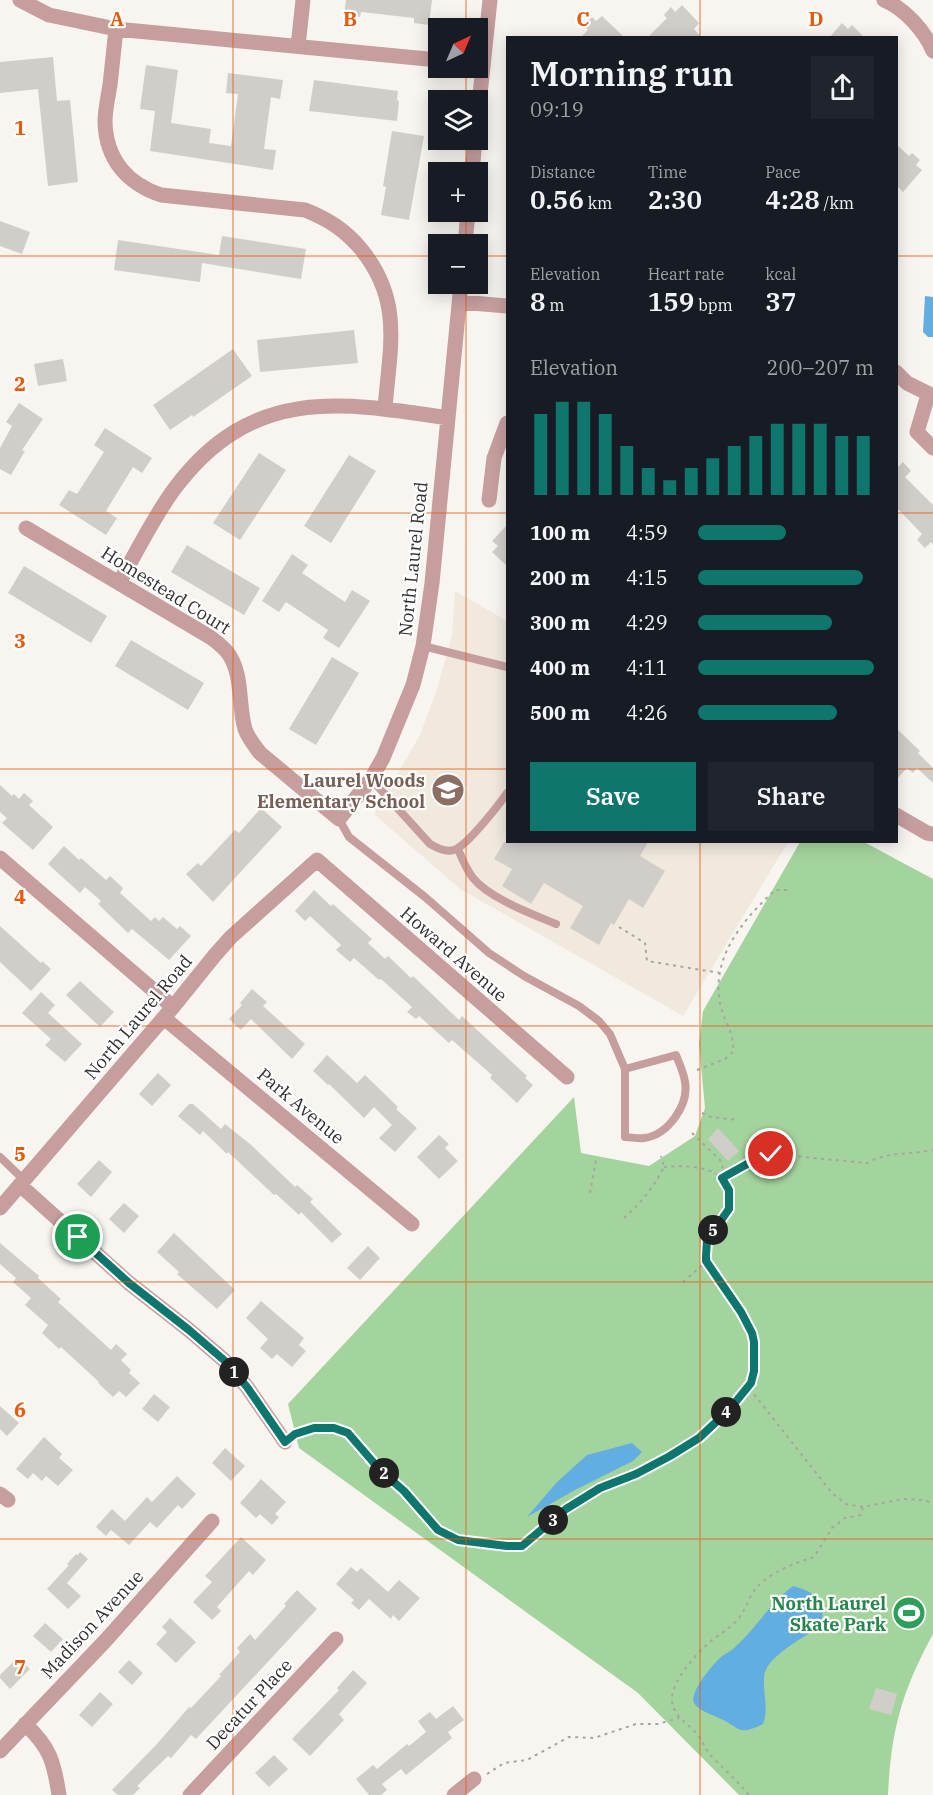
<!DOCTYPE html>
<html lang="en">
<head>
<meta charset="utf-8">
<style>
  body { margin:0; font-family:"IBM Plex Serif",serif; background:#20242c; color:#f1f3f6; height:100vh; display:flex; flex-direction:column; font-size:22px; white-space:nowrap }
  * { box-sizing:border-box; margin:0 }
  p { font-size:20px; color:#9ea1a6 }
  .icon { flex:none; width:33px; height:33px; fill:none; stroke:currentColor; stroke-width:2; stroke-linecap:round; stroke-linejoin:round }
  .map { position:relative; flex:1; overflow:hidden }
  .sheet { position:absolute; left:506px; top:36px; width:392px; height:807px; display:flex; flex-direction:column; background:#171b24; border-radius:0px; box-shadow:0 3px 15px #0003 }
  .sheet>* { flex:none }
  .needle { width:39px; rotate:44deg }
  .buttons { position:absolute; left:428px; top:18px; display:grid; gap:12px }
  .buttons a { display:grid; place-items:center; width:60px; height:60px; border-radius:0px; background:#171b24; box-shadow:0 3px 15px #0003; font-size:30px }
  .pin { position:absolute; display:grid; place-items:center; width:51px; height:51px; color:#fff; margin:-26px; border:3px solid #fff; border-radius:50%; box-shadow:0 2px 6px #0007 }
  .km { position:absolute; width:30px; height:30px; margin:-15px; border-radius:50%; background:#222; color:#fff; font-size:16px; line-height:30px; text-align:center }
  .round { display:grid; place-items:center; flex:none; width:63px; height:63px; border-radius:0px; background:#20242c }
  .summary { display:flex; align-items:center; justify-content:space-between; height:102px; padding:0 24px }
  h1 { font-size:33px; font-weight:600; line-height:45px }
  .stats { display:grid; grid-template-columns:repeat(3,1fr); gap:9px; height:102px; padding:6px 24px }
  .stats div { display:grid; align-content:center }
  .stats b { font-size:26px; font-weight:600 }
  .stats small { font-size:16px; font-weight:400 }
  .stats p { font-size:16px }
  .chart { height:168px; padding:12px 24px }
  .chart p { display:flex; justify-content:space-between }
  .chart svg { width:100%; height:108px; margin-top:6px; stroke:#0f766e; stroke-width:6 }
  .cta { display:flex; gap:12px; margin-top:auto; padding:12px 24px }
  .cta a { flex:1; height:69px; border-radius:0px; background:#0f766e; color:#fff; font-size:24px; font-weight:600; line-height:69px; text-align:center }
  .cta a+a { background:#20242c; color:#f1f3f6 }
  ul { padding:0 24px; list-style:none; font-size:20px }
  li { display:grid; grid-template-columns:96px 72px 1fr; align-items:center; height:45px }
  li i { height:15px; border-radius:8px; background:#0f766e }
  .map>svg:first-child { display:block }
  .built { fill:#f1e9de }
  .green { fill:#a4d49d }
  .water { fill:#63aee1 }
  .building { fill:#d1ceca }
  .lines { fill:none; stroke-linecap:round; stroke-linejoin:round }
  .path { stroke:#a7a5a2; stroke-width:2; stroke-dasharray:3 4.5; stroke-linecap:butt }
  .service { stroke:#c69e9e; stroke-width:8 }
  .minor { stroke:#c69e9e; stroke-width:15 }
  .route-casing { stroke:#fff; stroke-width:12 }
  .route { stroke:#0f766e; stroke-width:8 }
  .grid { fill:none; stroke:#e8590c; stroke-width:1.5; stroke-opacity:0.55 }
  .labels { text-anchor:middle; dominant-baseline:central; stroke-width:4.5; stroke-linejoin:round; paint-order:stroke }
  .street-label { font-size:18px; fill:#31302f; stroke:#fff }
  .education-label { font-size:18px; font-weight:bold; fill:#785e54; stroke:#fff; text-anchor:end }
  .leisure-label { font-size:18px; font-weight:bold; fill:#27864d; stroke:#fff; text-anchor:end }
  .grid-label { font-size:20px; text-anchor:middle; font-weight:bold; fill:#e8590c; stroke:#fff; stroke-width:4.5; stroke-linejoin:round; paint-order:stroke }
</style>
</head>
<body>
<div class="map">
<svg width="933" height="1795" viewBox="0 0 933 1795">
  <rect width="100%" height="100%" fill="#f8f5f1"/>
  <path class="built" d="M455 591 507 621V842H788L683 1016 460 889 374 814 420 735 436 692 452 636Z"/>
  <path class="green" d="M800 842H864L933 879V1634C902 1691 891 1730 888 1795H739L638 1693 299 1448 288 1404 574 1097 581 1153 649 1166 695 1136 705 1108 699 1044 703 1011Z"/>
  <path class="water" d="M925 296 933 297V337H928L923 332Z
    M632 1443 642 1452 633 1461 577 1489 527 1517 557 1482 587 1455Z
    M793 1586C816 1592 827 1602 821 1626 805 1637 764 1657 764 1678 763 1695 769 1708 763 1724 738 1736 742 1729 721 1719 714 1715 698 1711 694 1703 689 1692 713 1664 721 1657 726 1653 732 1651 736 1646 757 1627 770 1603 793 1586Z"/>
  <path class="building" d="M346 0H432L429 25 414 23V18L361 12 360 17 344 15Z
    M682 5 699 23 694 29 702 38H647L667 18 664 15 671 7 675 12Z
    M602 16 625 38H580L588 30 584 25 592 17 596 21Z
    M842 23 848 29 852 25 865 38H829Z
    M53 57 57 101 70 100 78 182 48 186 38 89 0 93V62Z
    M146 65 178 70 171 123 211 129 209 143 231 146 238 94 226 93 228 73 283 80 280 99 271 97 264 149 276 150 273 170 150 151 155 111 140 109Z
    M314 80 398 91 397 100 399 101 397 121 309 111Z
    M392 131 424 136 409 220 381 215 386 187 383 186Z
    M896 144 909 156 912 153 920 160 916 165 922 170 903 192 896 185Z
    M0 221 30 232 22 254 0 246Z
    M222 236 306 249 301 279 202 263 200 282 114 270 118 240 219 255Z
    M354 330 358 363 260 372 257 340Z
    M233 349 252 376 193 417 192 415 170 430 153 405Z
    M63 359 67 381 38 386 34 364Z
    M19 403 43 419 22 450 25 451 11 475 0 469V448L12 426 6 422Z
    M105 428 152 458 142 473 133 467 106 511 117 518 106 535 59 505 69 490 77 494 104 452 94 445Z
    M259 453 286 470 240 540 213 523Z
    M349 455 376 471 331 543 304 526Z
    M903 462 911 471 905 477 933 505V545L931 542 925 548 917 540 922 534 896 507V467L897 468Z
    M507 525V566L492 552 498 546 492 541Z
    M187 545 260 588 244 615 171 572Z
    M292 554 308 565 302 573 345 602 352 590 370 601 339 648 323 638 328 630 286 602 279 612 262 601Z
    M24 566 107 616 91 643 8 593Z
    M131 640 204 683 188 710 115 666Z
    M332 657 359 673 316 745 289 729Z
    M896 728 920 751 918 753 933 768V783L917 768 913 773 907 768 896 780Z
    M0 785 12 796 14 794 19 799 24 793 33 801 29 805 53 827 33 850 2 823 7 818 0 812Z
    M261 808 282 827 213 902 186 874 198 863 201 866 235 830 239 833Z
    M504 842H648L640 856 665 871 643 908 629 899 614 925 611 923 599 945 570 928 583 906 544 883 531 904 502 886 512 869 494 859Z
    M64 846 79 860 81 858 106 880 110 876 123 888 120 893 151 921 155 917 159 921 163 917 177 929 180 926 191 936 169 960 132 929 128 933 98 904 101 901 85 887 80 893 48 864Z
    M314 890 331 906 333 904 372 939 368 943 385 959 388 956 411 978 413 976 459 1020 462 1016 527 1076 525 1078 533 1085 517 1103 490 1078 492 1075 452 1040 449 1043 419 1016 416 1019 407 1012 412 1007 381 979 379 980 354 958 350 962 336 950 341 945 310 916 305 921 295 911Z
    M0 926 41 963 42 961 51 969 31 991 0 962Z
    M80 981 114 1012 100 1027 66 995Z
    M252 989 267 1002 263 1006 305 1044 292 1059 251 1019 241 1030 229 1019 242 1005 240 1003Z
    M41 992 55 1005 48 1013 82 1044 65 1062 45 1045 51 1039 22 1013Z
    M327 1055 357 1083 365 1075 398 1107 396 1109 417 1128 395 1152 379 1138 392 1125 374 1107 364 1118 329 1084 328 1085 313 1071Z
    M158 1073 171 1085 152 1106 139 1094Z
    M189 1104H193L221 1129 225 1124 250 1144 295 1187 297 1185 313 1199 310 1202 342 1234 332 1243 301 1212 299 1215 276 1194 274 1195 228 1152 227 1154 203 1131 200 1135 178 1116Z
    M718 1128 739 1151 728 1161 708 1139Z
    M439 1135 449 1144 445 1148 458 1161 439 1179 417 1157Z
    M99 1160 112 1172 91 1197 77 1184Z
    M124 1203 139 1216 124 1233 109 1219Z
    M174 1233 235 1290 217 1309 177 1274 179 1272 157 1252Z
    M0 1243 39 1276 38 1278 61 1299 58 1302 111 1350 116 1344 127 1354 121 1360 131 1370 129 1373 140 1383 126 1397 119 1391 113 1397 98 1383 99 1382 61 1347 59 1349 42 1333 48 1325 25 1305 31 1298 13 1282 16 1278 0 1264Z
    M368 1246 380 1258 360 1280 347 1268Z
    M261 1301 304 1338 299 1345 306 1351 292 1367 277 1354 272 1359 260 1348 268 1339 246 1318Z
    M154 1394 170 1407 158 1422 142 1409Z
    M0 1406 19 1423 7 1436 0 1429Z
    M44 1437 62 1454 59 1458 73 1470 58 1486 46 1476 42 1481 33 1473 28 1479 16 1469Z
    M225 1448 245 1466 231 1481 212 1463Z
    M177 1476 196 1494 182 1509 178 1505 157 1528 150 1522 129 1545 111 1530 106 1536 96 1527 112 1509 125 1521 147 1497 152 1502Z
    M261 1479 286 1502 275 1514 279 1517 272 1525 260 1514 256 1518 240 1503Z
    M241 1537 266 1560 253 1575 249 1571 217 1607 221 1611 212 1620 193 1602 212 1582 205 1576Z
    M80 1552 88 1559 67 1583 81 1596 68 1609 47 1589 69 1565 67 1564 76 1554 78 1555Z
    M351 1567 357 1572 361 1568 388 1592 399 1580 420 1598 399 1621 393 1615 391 1619 369 1599 359 1610 351 1603 354 1600 336 1584Z
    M297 1590 317 1609 196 1739 191 1735 171 1758 168 1756 137 1786 140 1788 133 1795H118L112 1790 156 1745 189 1707 191 1708 221 1676 219 1675 240 1652 237 1648 250 1634 255 1640 286 1606 284 1604Z
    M170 1618 196 1642 176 1663 156 1644 167 1632 162 1627Z
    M45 1623 63 1639 51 1652 33 1636Z
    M18 1657 30 1669 10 1689 0 1678V1675Z
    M129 1660 143 1673 132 1685 118 1672Z
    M353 1670 367 1683 339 1714 344 1720 310 1756 292 1739 339 1690 337 1688Z
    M876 1688 897 1694 891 1715 869 1709Z
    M100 1692 113 1704 92 1727 79 1715Z
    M453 1706 464 1720 448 1732 452 1738 406 1775 401 1769 382 1784 387 1790 381 1795H369L356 1779 373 1765 377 1769 407 1744 409 1746 426 1732 418 1721 430 1712 436 1719Z
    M274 1755 288 1769 269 1787 255 1773Z"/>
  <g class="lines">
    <path class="path" d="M619 927 645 943 647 961 720 973
      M697 1070 725 1059 733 1052C735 1033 723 1020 720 1003 711 956 744 919 775 890H789
      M702 1113 711 1117 738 1120
      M692 1133 720 1160 725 1175
      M664 1167C685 1165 724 1165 729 1192 730 1198 731 1205 728 1211 726 1215 723 1218 719 1222 709 1233 703 1245 707 1261L741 1312 752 1333 754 1342V1371L751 1383 753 1393 832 1493 846 1504 863 1507 902 1499 923 1500 933 1503
      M722 1178 758 1158 771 1154 867 1163C888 1151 910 1155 933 1150
      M590 1193 596 1160
      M624 1218C641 1203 653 1188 664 1167L661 1156
      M683 1282 707 1261
      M296 1434 314 1428H334L348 1433 380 1469 404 1491 438 1530 458 1540 507 1546H522L566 1509 600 1488 636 1474 670 1456 699 1438 729 1410 751 1383
      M487 1774 504 1763 527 1760 569 1737 594 1738 636 1724H658L679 1718
      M749 1795C737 1781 724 1769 711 1756 705 1749 702 1739 696 1733 687 1723 673 1715 672 1701 670 1682 698 1652 711 1641 721 1633 731 1628 739 1618 748 1606 748 1595 761 1583 776 1570 795 1563 814 1557L832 1528 845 1518 861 1515 863 1507"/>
    <path class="service" d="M423 646 507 667
      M371 779 430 844C439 849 449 854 458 848 471 840 498 806 507 793
      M339 819 349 837 425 897 489 953 524 976 579 1006 599 1021 610 1034 625 1069V1137C631 1137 638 1139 644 1138 668 1135 689 1105 685 1082 684 1073 679 1063 676 1055L625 1069
      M458 849C462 859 466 869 473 878 489 898 532 914 556 924
      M0 1157 25 1181"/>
    <path class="minor" d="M20 0 49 15 116 29 438 60
      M884 0C904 8 925 31 933 51
      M116 29C114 47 112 66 110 85 108 97 105 110 105 122 106 160 128 184 161 195L305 210C328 219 345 230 361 249 403 301 390 346 385 408
      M298 46 303 0
      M477 123 490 0
      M472 172 475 140
      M465 244 468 212
      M460 302 507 306
      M896 372 907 383 933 396
      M928 395 917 432 933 448
      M489 500 494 458 507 423
      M26 528 210 637C217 642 225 648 230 656 243 678 238 705 245 729 248 738 254 745 260 753L339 819 371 779 383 758 413 685 423 646 432 583 461 284
      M119 583C136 553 154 516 175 488 251 387 338 401 448 418
      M896 815 927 833 933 834
      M0 858 173 1007
      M164 1018 412 1224
      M21 1186 129 1283 189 1330 225 1361 247 1387 285 1442
      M0 1208 173 1007 215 955 231 937 317 860 567 1077
      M0 1494 8 1500
      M25 1724C50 1747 54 1762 59 1795
      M0 1751 106 1640 212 1521
      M190 1795 336 1639
      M454 1795 474 1779"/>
  </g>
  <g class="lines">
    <g class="route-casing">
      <path id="route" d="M78 1237 129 1283 189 1330 225 1361 247 1387 285 1442 295 1434 314 1428H334L348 1433 380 1470 404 1491 438 1530 458 1540 507 1546H522L566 1509 600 1488 636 1474 670 1456 699 1438 729 1410 751 1383 754 1371V1342L752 1333 741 1312 706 1261V1256L707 1240 729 1209V1190L722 1178 758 1158 771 1154"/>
    </g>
    <use href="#route" class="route"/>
  </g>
  <path class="grid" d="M233 0V1795M466 0V28M700 0V38M466 68V100M466 140V172M466 212V244M0 256H438M477 256H507M896 256H933M466 284V1795M0 513H507M896 513H933M0 769H507M896 769H933M700 842V1795M0 1026H933M0 1282H933M0 1539H933"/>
  <defs>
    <g id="school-disc" transform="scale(1.725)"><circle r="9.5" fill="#8d6e63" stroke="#fff"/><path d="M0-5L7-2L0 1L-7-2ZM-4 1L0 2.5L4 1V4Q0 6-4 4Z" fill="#fff"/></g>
    <g id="stadium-disc" transform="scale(1.725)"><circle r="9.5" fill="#2e9e5b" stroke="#fff"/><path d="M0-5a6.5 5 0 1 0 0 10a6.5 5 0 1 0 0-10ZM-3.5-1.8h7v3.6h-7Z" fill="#fff"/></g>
  </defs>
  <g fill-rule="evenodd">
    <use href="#school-disc" x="448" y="790"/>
    <use href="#stadium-disc" x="909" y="1613"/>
  </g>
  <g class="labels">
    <g class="street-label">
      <text transform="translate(413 559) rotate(-84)">North Laurel Road</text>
      <text transform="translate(166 590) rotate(32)">Homestead Court</text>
      <text transform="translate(454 954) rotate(41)">Howard Avenue</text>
      <text transform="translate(138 1017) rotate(-50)">North Laurel Road</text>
      <text transform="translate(301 1106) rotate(40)">Park Avenue</text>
      <text transform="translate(92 1624) rotate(-47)">Madison Avenue</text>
      <text transform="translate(249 1704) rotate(-47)">Decatur Place</text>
    </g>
    <g class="education-label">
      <text x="425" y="780">Laurel Woods<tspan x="425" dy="21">Elementary School</tspan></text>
    </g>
    <g class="leisure-label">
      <text x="886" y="1603">North Laurel<tspan x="886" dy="21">Skate Park</tspan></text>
    </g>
  </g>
  <g class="grid-label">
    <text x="117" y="26">A</text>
    <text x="350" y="26">B</text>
    <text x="583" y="26">C</text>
    <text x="816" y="26">D</text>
    <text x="20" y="135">1</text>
    <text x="20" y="391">2</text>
    <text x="20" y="648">3</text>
    <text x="20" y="904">4</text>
    <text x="20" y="1161">5</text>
    <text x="20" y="1417">6</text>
    <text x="20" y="1674">7</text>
  </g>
</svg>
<div class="buttons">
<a><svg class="needle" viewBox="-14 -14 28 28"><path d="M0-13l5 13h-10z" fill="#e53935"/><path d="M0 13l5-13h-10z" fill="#9ea1a6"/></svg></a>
<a><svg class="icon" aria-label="layers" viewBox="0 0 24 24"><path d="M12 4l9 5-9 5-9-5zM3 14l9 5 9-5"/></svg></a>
<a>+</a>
<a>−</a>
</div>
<div class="pin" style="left:78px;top:1237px;background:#1e9e55"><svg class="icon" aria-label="arrive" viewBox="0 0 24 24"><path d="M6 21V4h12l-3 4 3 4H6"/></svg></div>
<div class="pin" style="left:771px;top:1154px;background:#d93025"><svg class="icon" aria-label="check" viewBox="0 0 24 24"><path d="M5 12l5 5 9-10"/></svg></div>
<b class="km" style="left:234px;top:1372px">1</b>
<b class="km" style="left:384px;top:1473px">2</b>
<b class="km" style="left:553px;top:1520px">3</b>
<b class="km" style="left:726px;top:1412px">4</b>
<b class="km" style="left:713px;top:1230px">5</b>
<section class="sheet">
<div class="summary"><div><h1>Morning run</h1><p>09:19</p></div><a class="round"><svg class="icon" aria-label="share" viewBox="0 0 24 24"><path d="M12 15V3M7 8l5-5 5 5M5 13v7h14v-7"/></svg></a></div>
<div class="stats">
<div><p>Distance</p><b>0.56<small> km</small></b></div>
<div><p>Time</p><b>2:30</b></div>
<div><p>Pace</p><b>4:28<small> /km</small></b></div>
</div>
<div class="stats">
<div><p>Elevation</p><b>8<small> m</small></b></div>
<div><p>Heart rate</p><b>159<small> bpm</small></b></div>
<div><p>kcal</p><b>37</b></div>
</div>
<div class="chart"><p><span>Elevation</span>200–207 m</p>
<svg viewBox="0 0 160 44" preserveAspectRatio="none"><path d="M5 44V11M15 44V6M25 44V6M35 44V11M45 44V24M55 44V33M65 44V38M75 44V33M85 44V29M95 44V24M105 44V20M115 44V15M125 44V15M135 44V15M145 44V20M155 44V20"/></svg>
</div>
<ul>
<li><b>100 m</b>4:59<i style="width:50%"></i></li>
<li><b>200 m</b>4:15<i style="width:94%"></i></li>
<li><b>300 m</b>4:29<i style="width:76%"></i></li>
<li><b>400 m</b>4:11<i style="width:100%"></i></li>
<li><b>500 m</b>4:26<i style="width:79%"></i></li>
</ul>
<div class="cta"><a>Save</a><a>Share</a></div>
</section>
</div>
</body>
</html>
